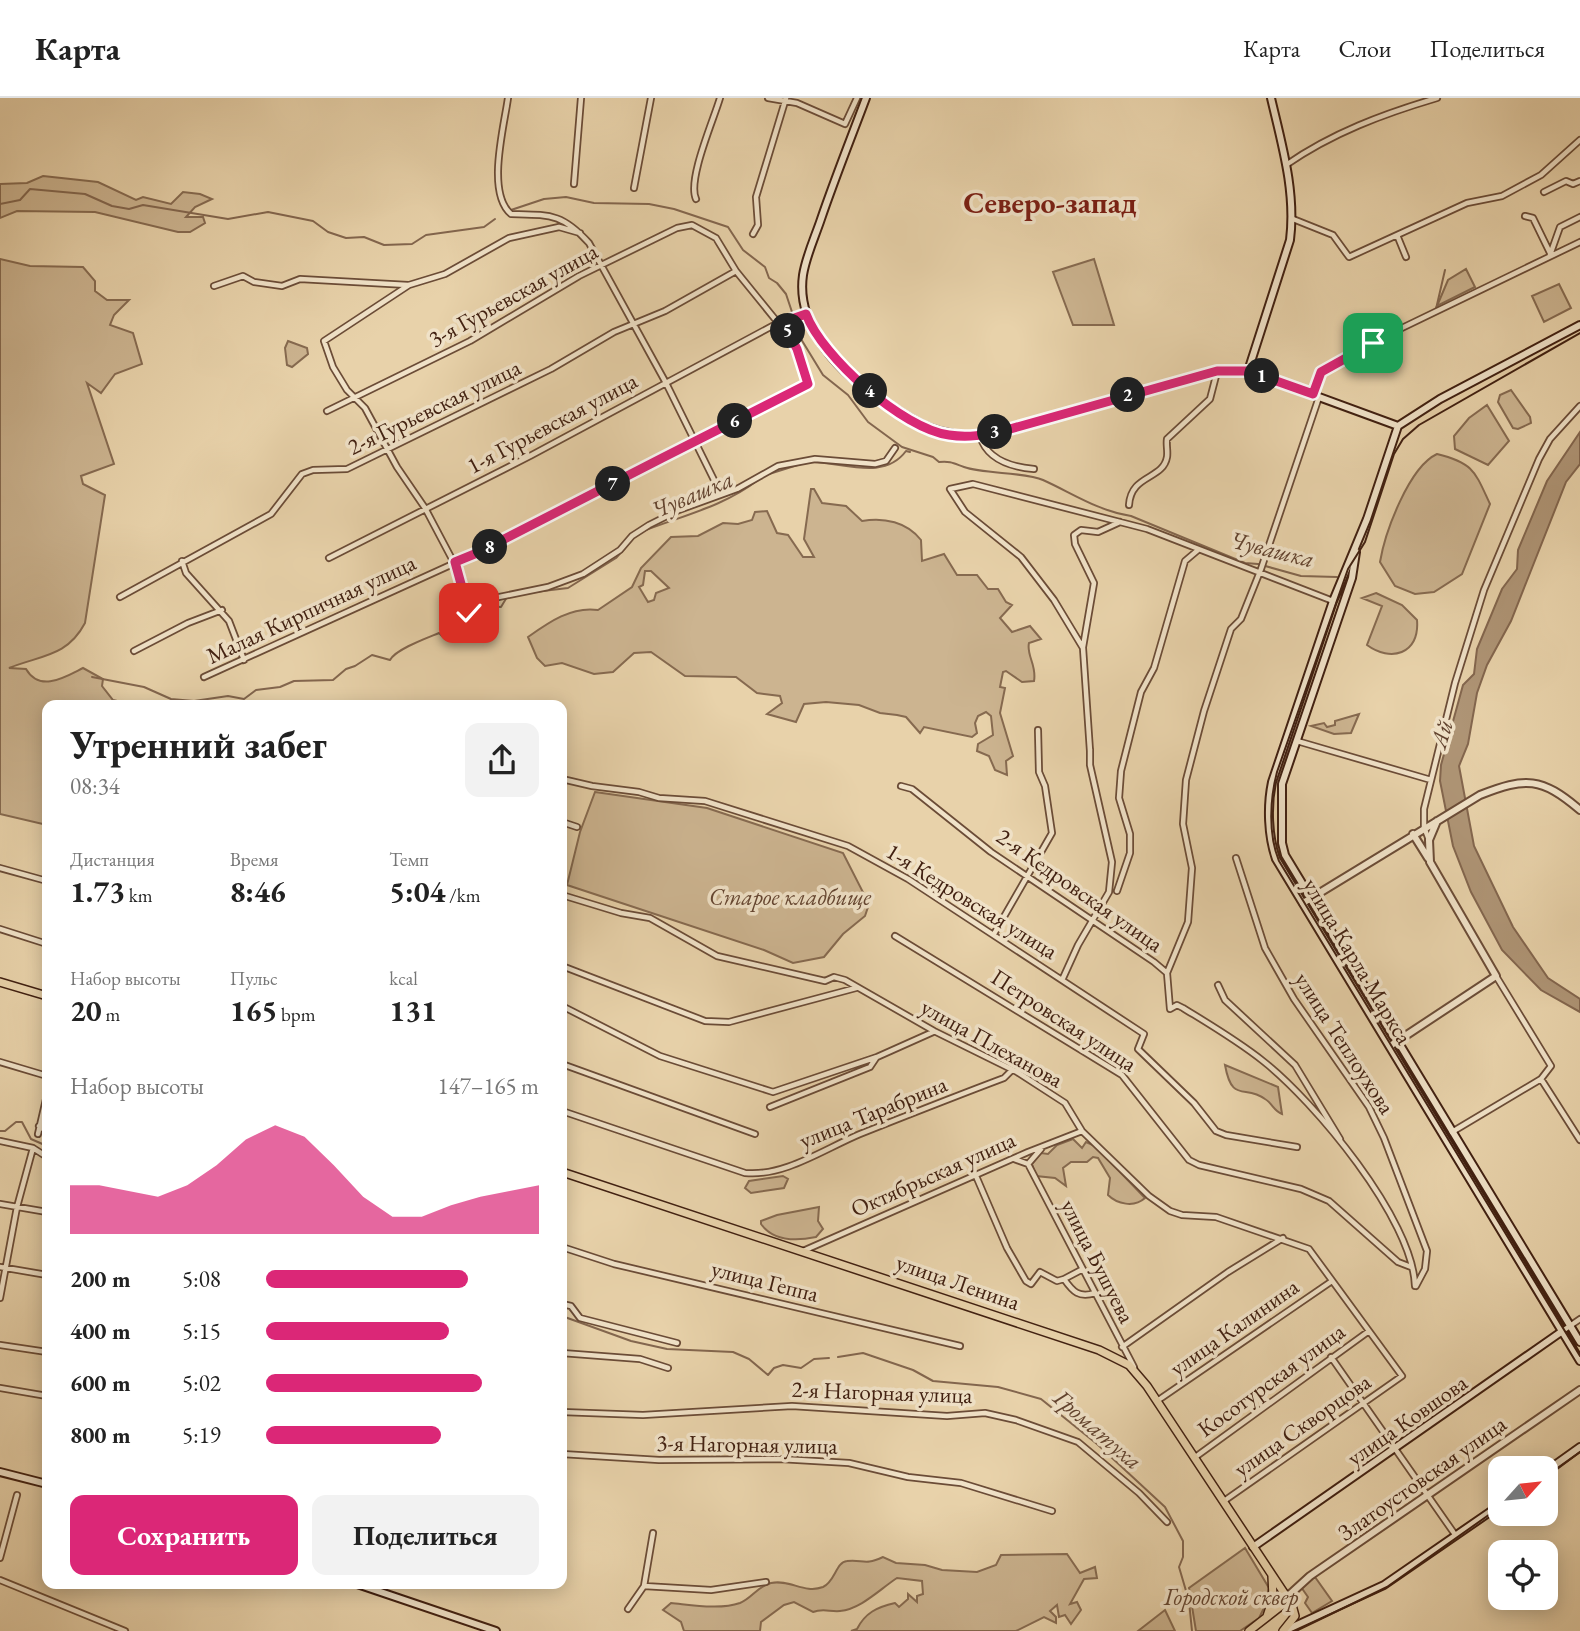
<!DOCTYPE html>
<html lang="ru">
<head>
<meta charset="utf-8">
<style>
  body { margin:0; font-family:"EB Garamond",serif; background:#f2f2f2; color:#222; height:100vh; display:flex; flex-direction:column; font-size:26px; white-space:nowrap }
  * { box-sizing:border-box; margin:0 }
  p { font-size:23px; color:#767676 }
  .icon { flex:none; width:38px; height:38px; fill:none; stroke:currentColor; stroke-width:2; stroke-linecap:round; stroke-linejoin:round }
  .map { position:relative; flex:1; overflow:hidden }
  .panel { position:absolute; left:42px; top:602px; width:525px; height:889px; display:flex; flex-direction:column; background:#fff; border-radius:14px; box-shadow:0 4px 18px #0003 }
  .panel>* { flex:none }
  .needle { width:46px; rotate:63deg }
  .tools { position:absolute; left:1488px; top:1358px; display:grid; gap:14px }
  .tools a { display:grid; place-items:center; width:70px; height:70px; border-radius:14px; background:#fff; box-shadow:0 4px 18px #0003; font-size:35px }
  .pin { position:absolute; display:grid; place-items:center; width:60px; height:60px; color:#fff; margin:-30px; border-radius:14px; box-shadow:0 4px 10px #0006 }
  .km { position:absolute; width:35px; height:35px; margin:-18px; border-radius:50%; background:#222; color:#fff; font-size:19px; line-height:35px; text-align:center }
  .round { display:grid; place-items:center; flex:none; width:74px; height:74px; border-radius:14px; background:#f2f2f2 }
  .head { display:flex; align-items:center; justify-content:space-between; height:119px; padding:0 28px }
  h1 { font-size:38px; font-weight:700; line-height:52px }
  .metrics { display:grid; grid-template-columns:repeat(3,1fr); gap:10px; height:119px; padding:7px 28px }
  .metrics div { display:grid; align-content:center }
  .metrics b { font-size:30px; font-weight:700 }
  .metrics small { font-size:19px; font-weight:400 }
  .metrics p { font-size:19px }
  .chart { height:196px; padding:14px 28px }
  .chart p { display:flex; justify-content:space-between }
  .chart svg { width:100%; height:126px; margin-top:7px; fill:#db2777; opacity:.7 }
  .primary-button { display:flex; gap:14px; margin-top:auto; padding:14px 28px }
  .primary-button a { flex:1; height:80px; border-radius:14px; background:#db2777; color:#fff; font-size:28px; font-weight:700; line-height:80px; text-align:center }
  .primary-button a+a { background:#f2f2f2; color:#222 }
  ul { padding:0 28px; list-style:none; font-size:23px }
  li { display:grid; grid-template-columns:112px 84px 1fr; align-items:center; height:52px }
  li i { height:18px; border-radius:9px; background:#db2777 }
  header { display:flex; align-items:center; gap:42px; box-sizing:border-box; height:98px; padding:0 35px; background:#fff; border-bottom:2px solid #e0e0e0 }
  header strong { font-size:33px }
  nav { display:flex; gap:38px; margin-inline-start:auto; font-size:24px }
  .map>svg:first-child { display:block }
  .green { fill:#ccb490; stroke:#866a50; stroke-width:2; fill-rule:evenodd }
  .water { fill:#af9576; stroke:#83664e; stroke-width:2 }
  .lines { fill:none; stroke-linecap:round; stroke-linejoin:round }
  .stream { stroke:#83664e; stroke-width:2 }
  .minor-casing { stroke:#6b4c37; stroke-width:8 }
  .tertiary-casing { stroke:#6b4c37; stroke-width:10 }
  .secondary-casing { stroke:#412011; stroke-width:10 }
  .primary-casing { stroke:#412011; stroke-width:10 }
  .minor { stroke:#f0e2c8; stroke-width:4.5 }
  .tertiary { stroke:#f0e2c8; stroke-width:6 }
  .secondary { stroke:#f0e2c8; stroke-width:6 }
  .primary { stroke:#e8d2aa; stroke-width:7 }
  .tram { stroke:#412011; stroke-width:2 }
  .route-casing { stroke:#fff; stroke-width:14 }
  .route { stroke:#db2777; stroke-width:9 }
  .labels { text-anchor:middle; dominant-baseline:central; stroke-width:7; stroke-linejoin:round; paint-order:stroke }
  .street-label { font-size:23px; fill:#412011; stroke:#f0e2c8 }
  .park-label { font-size:23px; font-style:italic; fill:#644531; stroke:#f0e2c8 }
  .water-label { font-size:24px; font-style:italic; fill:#62432f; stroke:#f0e2c8 }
  .district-label { font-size:30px; font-weight:bold; fill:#7a1f14; stroke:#f0e2c8 }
</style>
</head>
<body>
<header>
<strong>Карта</strong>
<nav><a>Карта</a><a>Слои</a><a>Поделиться</a></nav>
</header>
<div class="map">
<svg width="1580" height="1533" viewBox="0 0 1580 1533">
  <rect width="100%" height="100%" fill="#e8d2aa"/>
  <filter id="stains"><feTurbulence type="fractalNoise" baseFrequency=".00286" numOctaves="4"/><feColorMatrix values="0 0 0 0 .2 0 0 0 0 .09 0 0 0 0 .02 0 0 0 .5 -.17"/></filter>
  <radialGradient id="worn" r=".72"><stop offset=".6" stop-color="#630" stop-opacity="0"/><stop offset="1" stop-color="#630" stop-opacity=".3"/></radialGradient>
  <path class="green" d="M43 78 98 84 136 102 143 99 171 106 183 94 200 96 212 101 195 109 186 119H203L205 125 190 134H178L95 114 17 113 0 120V86L27 85Z
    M0 161 30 168 83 169 95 183V193L107 202H129L114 217 110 227 133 235 142 266 115 276 101 295 87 285 114 366 81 378 83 386 105 397 85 525C67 559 41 557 9 570L26 571C40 595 65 579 83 570L103 581 102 588 113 602 134 607H47V727L0 716Z
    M1094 161 1114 227H1073L1053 174Z
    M1466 171 1475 189 1437 208 1448 182Z
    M1559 186 1571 210 1544 224 1532 198Z
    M288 243 307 250 308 256 292 269 287 267 285 250Z
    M1511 292 1530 319 1531 325 1518 331 1513 330 1498 304 1500 297Z
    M1487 307 1509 343 1488 367 1455 351 1454 338 1469 320Z
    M1437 356C1474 365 1475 374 1490 406L1462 476 1434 494 1415 496 1395 488 1380 464C1385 434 1409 369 1437 356Z
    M811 391H814L822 405 846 408 862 423C884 419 907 424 921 442L922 463 944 456 957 477H977L988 491H998L1006 504 1012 507 1000 520 1012 534 1030 528 1041 541 1029 545C1026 557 1037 567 1034 583L1022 584 1006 573 1003 574 1000 589 1005 590 1000 615 1013 658 1006 663 1007 677 995 672 989 658 977 653 978 646 993 637 991 618 986 614 978 618 975 625 977 635 972 639 924 629 920 635 906 619 897 617 880 615 859 607 826 604 804 606 796 624 767 616 782 605 780 598 757 595 736 579 685 578 651 554 634 555 613 574 594 576 562 565 545 568 537 560 528 539C549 524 572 508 598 512L632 489 641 470 671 439 698 438 723 425 738 426 752 422 755 414 767 413 777 435 788 437 803 459H814L804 441ZM651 473 669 490 656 495 654 502 648 504 639 489 643 487 645 473Z
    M1376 495 1402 507 1417 522C1420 557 1390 564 1367 547L1382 508 1362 500Z
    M1359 616 1351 635 1334 636 1311 628 1324 625 1327 629 1335 627V623Z
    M595 694 707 710 843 755 869 806 865 818 843 836 824 859 793 865 764 852 567 787 580 734Z
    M1225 967 1278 989 1282 1016C1274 1013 1272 1005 1265 1001 1245 986 1232 1006 1225 967Z
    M1073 1041 1082 1050 1086 1044 1095 1048 1145 1100C1134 1110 1117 1106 1108 1097L1110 1080 1098 1060 1093 1059 1087 1064H1071L1063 1070 1066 1088 1055 1080 1036 1078 1032 1066 1041 1055 1048 1056 1057 1047Z
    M783 1078 788 1081 784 1090 751 1095 745 1090 749 1083Z
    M819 1109 818 1123 823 1131 816 1139C797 1143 774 1144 761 1126V1123L777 1117Z
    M1245 1450 1269 1490 1266 1506 1259 1520 1240 1533H1196L1189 1490Z
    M1067 1456 1080 1475 1095 1469 1097 1480 1084 1481 1070 1506 1077 1504 1081 1512 1071 1526 1065 1517 1059 1519 1057 1507 1050 1513 1056 1519V1525L1044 1519 1016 1533H851L857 1531C865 1515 877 1509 895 1505L899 1509 908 1501V1496L917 1504V1498L923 1496 922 1483 897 1480C880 1491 861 1511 840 1513 830 1514 823 1510 813 1514L794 1504 784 1507 761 1524 760 1533H684L681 1524 663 1512 671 1505C692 1507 720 1512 740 1505 752 1500 758 1488 771 1485 790 1481 804 1496 823 1489 835 1484 836 1464 847 1463 863 1461 864 1468 883 1459L896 1465 925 1467 942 1472 977 1474 996 1467 1001 1457Z
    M1315 1479 1332 1503 1312 1515 1305 1505 1308 1499 1301 1489Z
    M1165 1512 1175 1533H1138Z"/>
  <path class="water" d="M1580 334V366L1566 384 1511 523 1487 567 1477 595 1468 646 1459 668 1474 748 1513 829 1548 880 1580 901V914L1541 892 1502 852 1471 794 1453 748 1440 683 1441 667 1463 587 1474 576 1477 551 1502 491 1517 471 1518 452 1547 383Z"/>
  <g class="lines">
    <path class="stream" d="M0 106 20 102 30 91 85 96 112 108 129 111 143 107 228 121 268 114 313 123 328 134 346 140 364 139 384 147 412 146 426 137 484 129 495 121
      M511 112 544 101 566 99 594 105 649 106 674 111 728 129 743 152 765 169 769 180 777 185 786 196 801 241 823 277 848 297 868 324 902 349 933 359 939 364C951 363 953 365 964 369 983 376 1026 374 1043 382 1072 395 1098 413 1131 418L1245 465 1258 466 1301 478 1337 479
      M1436 211 1445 172
      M809 364C841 363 883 384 906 353L910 354
      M769 376 804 365
      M641 434C681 418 723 409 758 382
      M526 495 568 490 616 460 625 450
      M92 579 144 589 171 601 194 603 228 598 244 601 256 592 280 589 294 583 333 582 346 571 355 568 372 557 390 562C396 551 427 540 439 535L445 541 451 535 454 522 461 521 475 507 501 509 507 499
      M0 1033H5L16 1024H22L31 1041 47 1048
      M562 1218 631 1243 667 1251 733 1254 749 1261 768 1277 774 1270 783 1267 801 1270 814 1261 829 1260
      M838 1259 863 1255 913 1272 933 1283 998 1289 1041 1301 1097 1346 1165 1409 1183 1443V1459L1179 1469 1189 1503 1192 1533"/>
    <g class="minor-casing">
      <path id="minor" d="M508 0C504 29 486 95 511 116 550 117 562 115 589 145L666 285 715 384 718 396
        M768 0 797 5 845 26 857 0
        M1286 67C1332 35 1383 16 1437 0
        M574 86 581 0
        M634 90 651 0
        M1544 94 1566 83 1573 86 1580 83
        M696 101C687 82 714 21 720 0
        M1525 118 1533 120 1551 157
        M1293 121 1333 137 1349 159 1467 105 1502 98 1541 77 1580 42
        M753 136 758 127 756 99 786 0
        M1397 137 1406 159
        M1550 157 1560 129 1580 119
        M214 188 243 178 254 184 282 188 300 181 408 187
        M1313 296 1321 274 1346 257 1580 144
        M327 313 470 243 579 178 677 130 692 127 716 140 736 173 779 226
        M980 338C987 362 1011 369 1034 371
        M1129 407C1131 376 1163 382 1167 359 1168 353 1166 347 1167 341L1210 301 1217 274
        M329 460 530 358 789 219 806 216
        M182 463 186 475 229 523 244 562
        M120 499 271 416 302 376 313 372 347 371 551 271 614 234 665 213 736 173
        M465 506 548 489 583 476 620 452 632 438 649 427 679 412 737 391 778 368 815 361 875 366 886 363 895 350
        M478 523 469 515 462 480 425 410 397 369 365 310 347 292 333 269 324 243 409 187 445 176 509 140 559 129 580 135
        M1083 549 1094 485 1075 446 1074 437 1081 432 1098 434 1120 424
        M134 553 188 525 222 512
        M204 579 477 455 808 286 797 251 783 224
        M1297 643 1431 682
        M1090 653 1083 550 1054 502 1021 459 965 414 950 391 973 386 1147 431 1333 503
        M562 681 592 688 639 694 659 700 705 703 848 748 908 781 1144 936 1138 951 1194 1005 1216 1033 1226 1037 1297 1049
        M901 688 912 691 991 754 1154 864 1167 875 1170 911 1177 907 1183 910C1209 926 1238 943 1263 963 1314 1003 1413 1121 1415 1188
        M562 724 577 729
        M1429 742 1424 729V711L1455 585 1484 492 1539 361 1550 341 1580 308
        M1236 760 1265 850 1294 901 1369 1009 1384 1040 1427 1153 1425 1171 1416 1188
        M0 770 47 783
        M1117 793 1130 755V736L1119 700 1121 673 1141 594 1154 570 1185 463 1198 452
        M562 797 621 815 650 820 717 858 825 883 834 879 845 882 934 933 1017 974 1065 1005 1082 1033 1149 1098 1170 1113 1182 1117 1216 1119 1309 1151 1402 1278 1224 1403
        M0 831 47 846
        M994 836 1052 735 1045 688 1039 674 1038 632
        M895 838 1122 977 1189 1062 1199 1067 1301 1091 1329 1103 1398 1164 1411 1169
        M562 868 705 923 729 924 856 890
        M1167 875 1188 824 1192 770 1183 726 1186 682 1204 613 1231 531 1241 521 1261 471 1319 299
        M1063 880 1078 847 1109 794 1112 764 1090 667V651
        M1218 887 1225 902 1295 967 1340 1041
        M562 908 660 958 773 994 877 959 933 934
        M0 964 47 978
        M562 966 755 1036
        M1541 981 1580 1042
        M770 1009 870 969 876 960
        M562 1013 745 1075C784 1079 824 1051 860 1036 908 1017 956 998 1004 980L1012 972
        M39 1028 47 1034
        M1452 1034 1541 981 1551 968 1496 878
        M38 1036 47 997
        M0 1043 33 1050 47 1059
        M1014 1061 1028 1066
        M1028 1066 1134 1269
        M1028 1066 1041 1051
        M976 1078 1007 1150 1026 1183 1031 1186 1040 1174 1057 1183 1064 1181C1073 1194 1079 1200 1095 1195
        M0 1106 47 1114
        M562 1149 614 1166 960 1248
        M803 1153 1028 1054 1082 1033
        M0 1169 47 1177
        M1064 1181 1083 1171
        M0 1200 17 1109 33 1050
        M562 1206 571 1208 580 1220 677 1245
        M1561 1234 1580 1221
        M0 1247 47 1254
        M1122 1249 1228 1174 1283 1140
        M562 1255 640 1261 668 1270
        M1331 1259 1456 1438
        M0 1290 47 1298
        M1157 1303 1332 1183
        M562 1314 643 1317 792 1308 947 1318 985 1315 1016 1322 1078 1344 1139 1395 1167 1424
        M562 1356 659 1362 780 1361 849 1365 908 1379 961 1385 1052 1413
        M1194 1360 1369 1233
        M0 1460 17 1397
        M0 1482 125 1533
        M644 1488 653 1435
        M628 1511 644 1488 711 1492 766 1484"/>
    </g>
    <g class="tertiary-casing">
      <path id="tertiary" d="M1413 736 1428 760
        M1303 805 1480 697C1526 679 1541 679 1580 712
        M1390 948 1496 878 1430 764 1429 742 1437 723
        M1287 1499 1310 1478 1580 1292"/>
    </g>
    <g class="secondary-casing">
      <path id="secondary" d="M866 0C851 40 835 80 821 121 815 139 806 158 803 177 796 226 835 270 873 296 914 323 929 337 980 338L1217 273H1248L1398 328
        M1580 227 1440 301 1398 328 1367 421 1333 503 1272 684C1267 708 1268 738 1276 761L1580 1263
        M1248 273 1290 142C1296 94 1282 47 1271 0
        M1356 454 1352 480 1282 686V745L1285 757 1580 1244
        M0 1374 47 1386
        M1545 1374 1580 1349
        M1253 1449 1561 1234
        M357 1486 496 1533
        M1284 1533 1384 1487 1500 1407"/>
    </g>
    <g class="primary-casing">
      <path id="primary" d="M0 884 47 898
        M562 1074 1099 1252 1129 1267 1147 1288 1292 1507 1295 1518 1283 1533
        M1267 1518 1273 1500 1272 1478
        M1249 1533 1281 1508 1287 1499"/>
    </g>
    <use href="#minor" class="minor"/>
    <use href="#tertiary" class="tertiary"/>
    <use href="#secondary" class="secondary"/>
    <use href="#primary" class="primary"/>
    <path class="tram" d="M1580 235 1419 327 1403 341 1394 356 1365 444 1348 471 1277 674C1270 701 1268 736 1279 763L1580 1258
      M1545 1380 1580 1354
      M1296 1533 1387 1489 1500 1409"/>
  </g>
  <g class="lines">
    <g class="route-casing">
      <path id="route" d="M469 515 455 464 477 455C588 398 697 342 808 286L797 251 783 224 806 216C822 259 903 331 949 337 968 340 985 337 1003 333L1217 273H1248L1313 296 1321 274 1373 245"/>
    </g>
    <use href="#route" class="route"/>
  </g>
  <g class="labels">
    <g class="street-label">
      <text transform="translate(513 197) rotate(-29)">3-я Гурьевская улица</text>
      <text transform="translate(434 309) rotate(-26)">2-я Гурьевская улица</text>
      <text transform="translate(552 325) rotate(-28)">1-я Гурьевская улица</text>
      <text transform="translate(311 511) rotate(-25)">Малая Кирпичная улица</text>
      <text transform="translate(1080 792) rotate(35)">2-я Кедровская улица</text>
      <text transform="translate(972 803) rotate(32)">1-я Кедровская улица</text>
      <text transform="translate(1358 863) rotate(59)">улица Карла Маркса</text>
      <text transform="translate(1064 922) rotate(33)">Петровская улица</text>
      <text transform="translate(992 945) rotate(29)">улица Плеханова</text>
      <text transform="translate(1345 945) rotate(57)">улица Теплоухова</text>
      <text transform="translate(873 1014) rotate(-22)">улица Тарабрина</text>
      <text transform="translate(933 1076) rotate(-24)">Октябрьская улица</text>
      <text transform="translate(1098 1163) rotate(63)">улица Бушуева</text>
      <text transform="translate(765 1183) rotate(14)">улица Геппа</text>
      <text transform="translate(958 1184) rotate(19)">улица Ленина</text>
      <text transform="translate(1234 1229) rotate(-35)">улица Калинина</text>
      <text transform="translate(1271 1282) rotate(-36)">Косотурская улица</text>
      <text transform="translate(882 1294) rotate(2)">2-я Нагорная улица</text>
      <text transform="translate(1407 1322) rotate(-35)">улица Ковшова</text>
      <text transform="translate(1302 1327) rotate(-35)">улица Скворцова</text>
      <text transform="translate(747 1346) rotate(1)">3-я Нагорная улица</text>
      <text transform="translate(1422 1380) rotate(-35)">Златоустовская улица</text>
    </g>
    <g class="park-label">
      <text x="790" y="799">Старое кладбище</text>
      <text x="1231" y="1499">Городской сквер</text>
    </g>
    <g class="water-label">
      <text transform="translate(692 396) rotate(-23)">Чувашка</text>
      <text transform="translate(1272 451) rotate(14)">Чувашка</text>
      <text transform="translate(1441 636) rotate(-74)">Ай</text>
      <text transform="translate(1098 1331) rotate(41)">Громатуха</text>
    </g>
    <g class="district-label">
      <text x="1050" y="104">Северо-запад</text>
    </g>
  </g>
  <rect width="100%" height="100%" filter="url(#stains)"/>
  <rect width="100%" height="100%" fill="url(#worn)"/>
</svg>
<div class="tools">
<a><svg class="needle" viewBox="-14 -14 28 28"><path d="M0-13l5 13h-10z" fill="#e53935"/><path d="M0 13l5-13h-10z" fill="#767676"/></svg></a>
<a><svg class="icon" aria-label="locate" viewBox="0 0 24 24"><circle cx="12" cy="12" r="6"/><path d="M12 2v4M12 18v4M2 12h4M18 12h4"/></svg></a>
</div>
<div class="pin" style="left:1373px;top:245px;background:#1e9e55"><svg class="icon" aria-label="arrive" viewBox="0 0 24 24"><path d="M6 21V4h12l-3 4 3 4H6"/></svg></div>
<div class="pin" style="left:469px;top:515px;background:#d93025"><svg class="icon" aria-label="check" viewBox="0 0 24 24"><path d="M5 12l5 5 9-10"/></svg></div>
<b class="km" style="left:1262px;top:278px">1</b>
<b class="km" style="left:1128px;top:297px">2</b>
<b class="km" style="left:995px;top:334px">3</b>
<b class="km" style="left:870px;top:293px">4</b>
<b class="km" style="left:788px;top:233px">5</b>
<b class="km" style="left:735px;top:323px">6</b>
<b class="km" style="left:613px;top:386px">7</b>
<b class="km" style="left:490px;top:449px">8</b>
<section class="panel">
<div class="head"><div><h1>Утренний забег</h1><p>08:34</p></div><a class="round"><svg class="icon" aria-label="share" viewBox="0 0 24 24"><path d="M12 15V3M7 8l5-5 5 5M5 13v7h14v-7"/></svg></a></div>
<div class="metrics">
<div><p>Дистанция</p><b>1.73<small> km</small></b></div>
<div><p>Время</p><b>8:46</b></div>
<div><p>Темп</p><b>5:04<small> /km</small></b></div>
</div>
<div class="metrics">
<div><p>Набор высоты</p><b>20<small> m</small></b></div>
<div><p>Пульс</p><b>165<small> bpm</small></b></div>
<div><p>kcal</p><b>131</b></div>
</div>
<div class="chart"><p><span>Набор высоты</span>147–165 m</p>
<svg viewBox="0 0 160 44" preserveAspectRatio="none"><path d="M0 44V27L10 27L20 29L30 31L40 27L50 20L60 11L70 6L80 10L90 20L100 31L110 38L120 38L130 34L140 31L150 29L160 27V44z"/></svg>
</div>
<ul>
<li><b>200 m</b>5:08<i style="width:74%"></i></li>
<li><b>400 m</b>5:15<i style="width:67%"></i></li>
<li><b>600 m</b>5:02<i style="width:79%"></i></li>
<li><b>800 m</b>5:19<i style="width:64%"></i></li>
</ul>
<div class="primary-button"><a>Сохранить</a><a>Поделиться</a></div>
</section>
</div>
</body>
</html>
